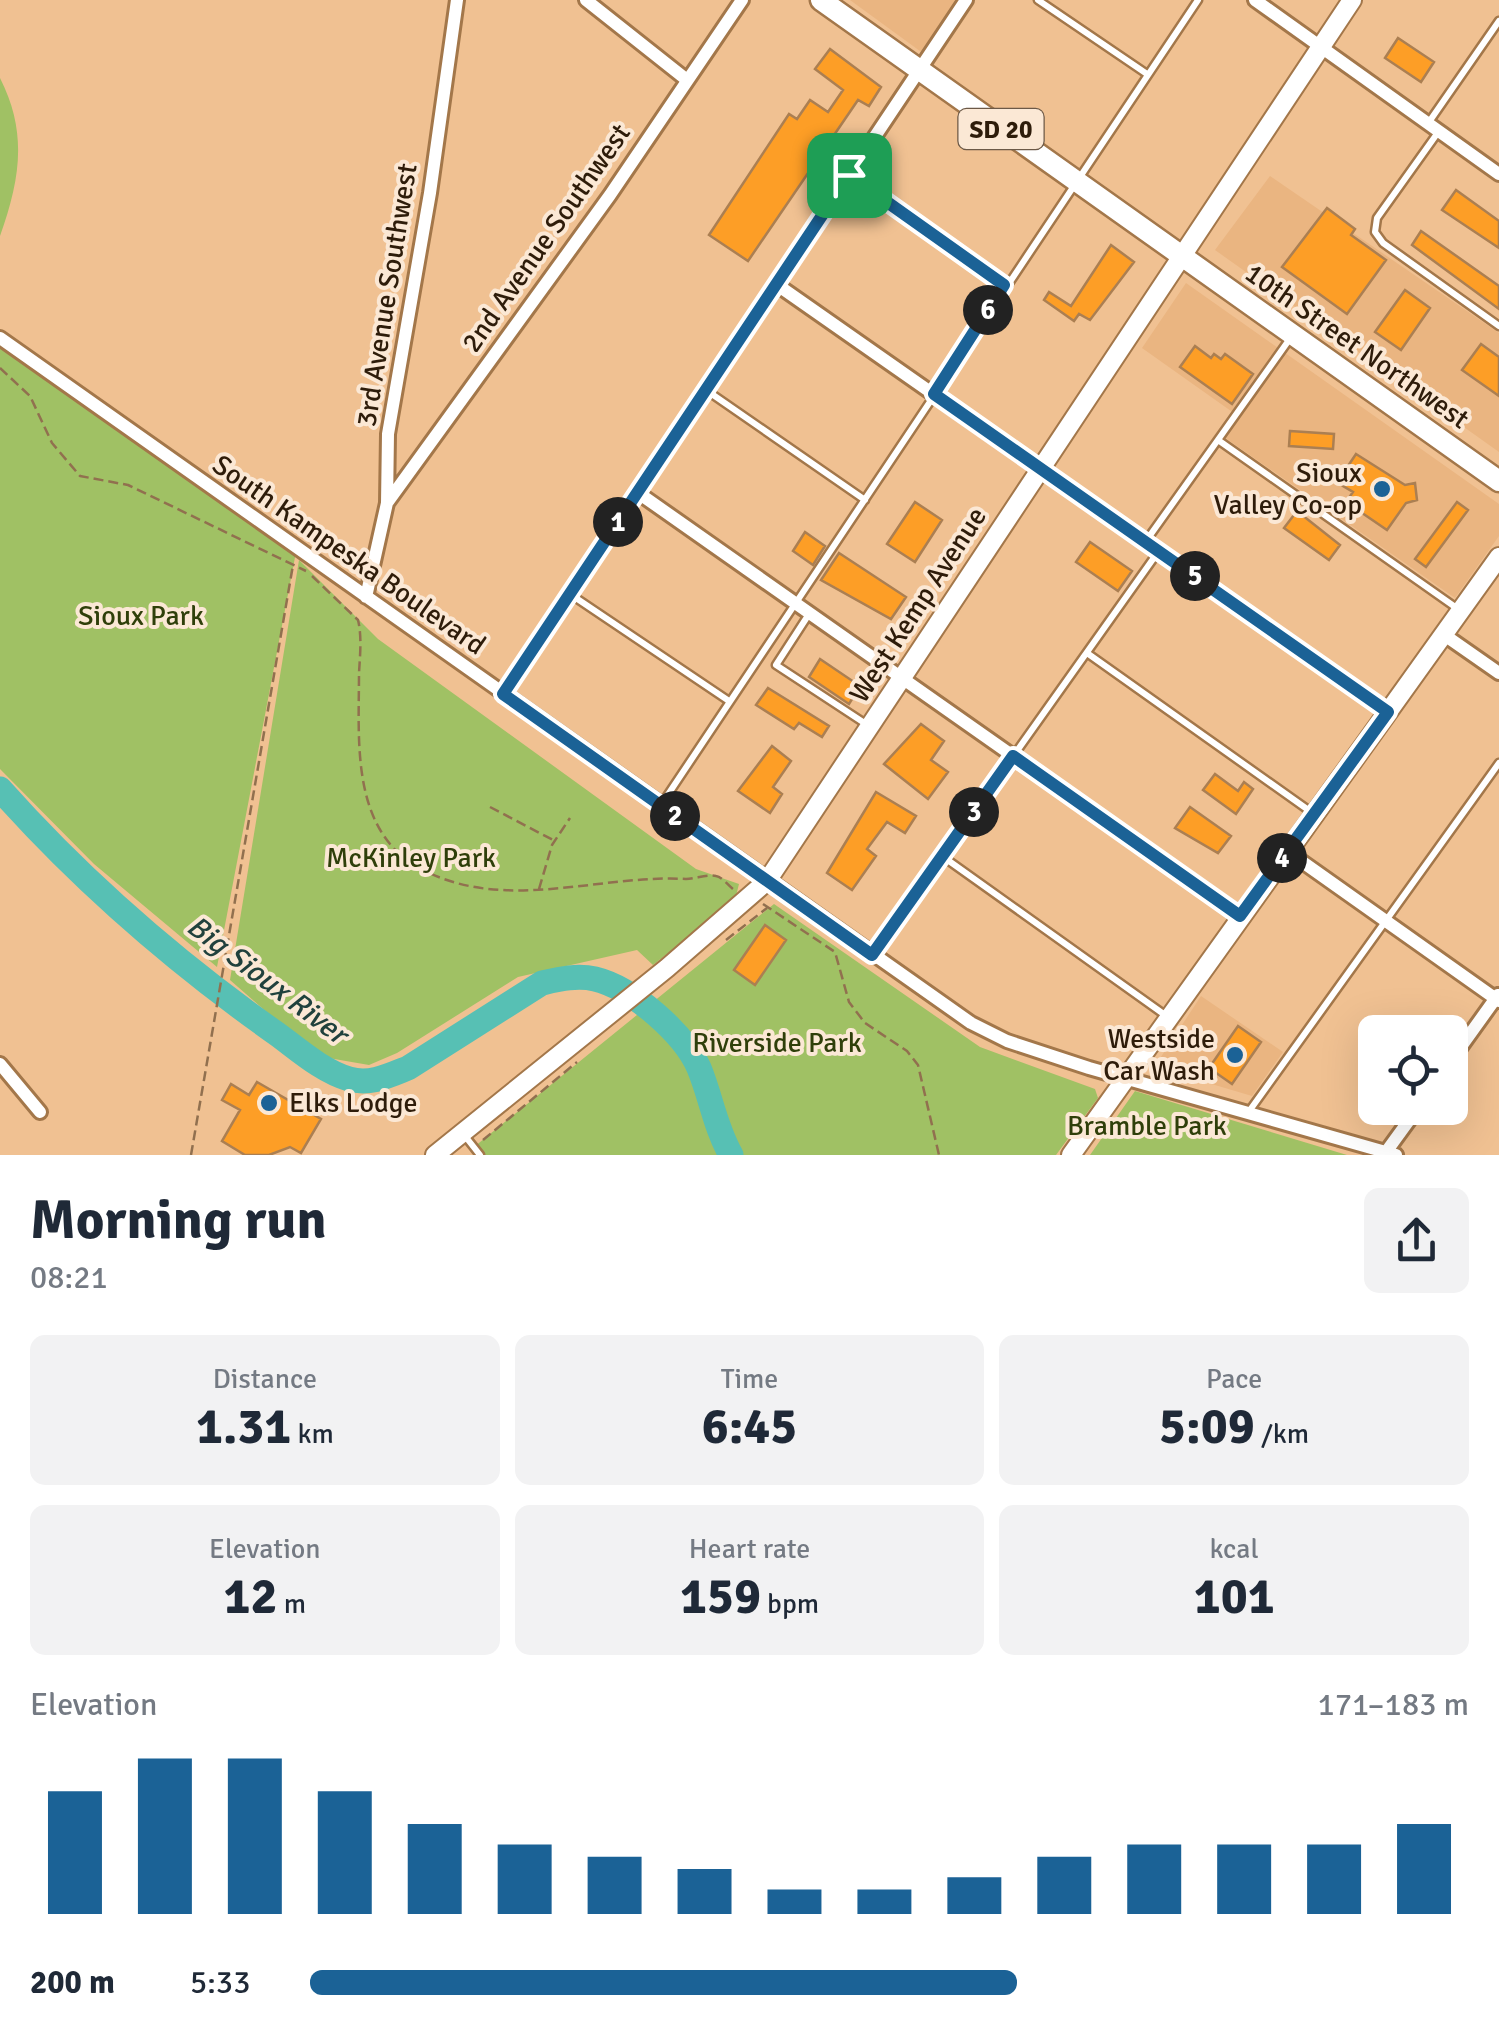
<!DOCTYPE html>
<html lang="en">
<head>
<meta charset="utf-8">
<style>
  body { margin:0; font-family:Signika,sans-serif; background:#f2f2f3; color:#1f2937; height:100vh; display:flex; flex-direction:column; font-size:38px; white-space:nowrap }
  * { box-sizing:border-box; margin:0 }
  p { font-size:32px; color:#747a83 }
  .icon { flex:none; width:55px; height:55px; fill:none; stroke:currentColor; stroke-width:2; stroke-linecap:round; stroke-linejoin:round }
  .map { position:relative; height:1155px; overflow:hidden }
  .details { display:flex; flex-direction:column; background:#fff; flex:1 }
  .details>* { flex:none }
  .controls { position:absolute; left:1358px; top:1015px; display:grid; gap:20px }
  .controls a { display:grid; place-items:center; width:110px; height:110px; border-radius:15px; background:#fff; box-shadow:0 10px 40px #0002; font-size:50px }
  .pin { position:absolute; display:grid; place-items:center; width:85px; height:85px; color:#fff; margin:-42px; border-radius:20px; box-shadow:0 5px 15px #0006 }
  .km { position:absolute; width:50px; height:50px; margin:-25px; border-radius:50%; background:#222; color:#fff; font-size:28px; line-height:50px; text-align:center }
  .round { display:grid; place-items:center; flex:none; width:105px; height:105px; border-radius:15px; background:#f2f2f3 }
  .overview { display:flex; align-items:center; justify-content:space-between; height:170px; padding:0 30px }
  h1 { font-size:55px; font-weight:800; line-height:75px }
  .stats { display:grid; grid-template-columns:repeat(3,1fr); gap:15px; height:170px; padding:10px 30px }
  .stats div { display:grid; align-content:center; border-radius:15px; background:#f2f2f3; text-align:center }
  .stats b { font-size:50px; font-weight:800 }
  .stats small { font-size:28px; font-weight:400 }
  .stats p { font-size:28px }
  .chart { height:280px; padding:20px 30px }
  .chart p { display:flex; justify-content:space-between }
  .chart svg { width:100%; height:180px; margin-top:10px; stroke:#1b6296; stroke-width:6 }
  ul { padding:0 30px; list-style:none; font-size:32px }
  li { display:grid; grid-template-columns:160px 120px 1fr; align-items:center; height:75px }
  li i { height:25px; border-radius:12px; background:#1b6296 }
  .map>svg:first-child { display:block }
  .built { fill:#eab581 }
  .green { fill:#a0c164 }
  .lines { fill:none; stroke-linecap:round; stroke-linejoin:round }
  .river { stroke:#57c0b4; stroke-width:25 }
  .building { fill:#fd9e26; stroke:#ab7f52; stroke-width:2.5 }
  .lane-casing { stroke:#a3774a; stroke-width:11 }
  .street-casing { stroke:#a3774a; stroke-width:18 }
  .secondary-casing { stroke:#a3774a; stroke-width:22 }
  .primary-casing { stroke:#a3774a; stroke-width:25 }
  .path { stroke:#91704f; stroke-width:2.5; stroke-dasharray:10 5; stroke-linecap:butt }
  .lane { stroke:#fff; stroke-width:6 }
  .street { stroke:#fff; stroke-width:12 }
  .secondary { stroke:#fff; stroke-width:18 }
  .primary { stroke:#fff; stroke-width:20 }
  .route-casing { stroke:#fff; stroke-width:20 }
  .route { stroke:#1b6296; stroke-width:12 }
  .poi-dot { fill:#1b6296; stroke:#fbe8d5; stroke-width:4 }
  .labels { text-anchor:middle; dominant-baseline:central; stroke-width:8; stroke-linejoin:round; paint-order:stroke }
  .shield { fill:#fbe8d5; stroke:#6c5947; stroke-width:2.5 }
  .shield-label { font-size:25px; font-weight:bold; fill:#2e1c0a }
  .street-label { font-size:28px; fill:#2e1c0a; stroke:#fbe8d5 }
  .poi-label { font-size:28px; fill:#2e1c0a; stroke:#fbe8d5; text-anchor:end }
  .park-label { font-size:28px; fill:#2f3f0a; stroke:#fbe8d5 }
  .water-label { font-size:30px; font-style:italic; fill:#20413d; stroke:#fbe8d5 }
</style>
</head>
<body>
<div class="map">
<svg width="1499" height="1155" viewBox="0 0 1499 1155">
  <rect width="100%" height="100%" fill="#f0c192"/>
  <path class="built" d="M850 0H957L924 54Z
    M1270 176 1499 333V452L1215 250Z
    M1186 283 1499 504V536L1455 598 1224 437 1238 416 1142 348Z
    M1201 996 1283 1052 1252 1096 1161 1069 1157 1063Z"/>
  <path class="green" d="M0 78C28 133 20 180 0 236Z
    M0 347 296 552 217 967 94 864 0 769Z
    M299 560 378 639 696 869 739 884 735 900 653 965 637 950 518 977 397 1053 369 1065 317 1056 230 980Z
    M774 904 980 1047 1095 1089 1098 1098 1056 1155H480L474 1147Z
    M1135 1091 1347 1155H1090Z"/>
  <g class="lines">
    <path class="river" d="M0 789C81 880 178 964 277 1034 299 1050 322 1071 349 1079 370 1085 388 1076 408 1068L542 983C560 979 577 975 595 979 632 988 684 1033 699 1068 711 1097 715 1127 731 1155"/>
  </g>
  <path class="building" d="M1398 38 1434 62 1421 82 1385 58Z
    M830 49 881 87 869 106 858 100 748 261 709 235 789 114 797 119 810 100 828 112 843 90 815 69Z
    M1456 190 1499 221V248L1442 210Z
    M1327 208 1355 229 1351 235 1386 260 1347 314 1282 267Z
    M1421 231 1499 286V309L1412 245Z
    M1111 245 1134 262 1090 320 1079 314 1074 321 1044 300 1049 292 1071 306Z
    M1405 290 1430 308 1401 350 1375 332Z
    M1481 344 1499 357V396L1462 370Z
    M1195 346 1211 358 1214 354 1221 359 1225 354 1253 374 1232 404 1180 367Z
    M1290 431 1334 434 1333 449 1289 446Z
    M1356 454 1405 485 1415 483 1417 500 1406 503 1387 530 1346 502 1353 492 1343 486 1354 470 1348 466Z
    M915 502 942 520 915 562 887 544Z
    M1457 502 1468 510 1426 567 1415 559Z
    M1297 511 1340 545 1329 560 1284 528Z
    M805 532 825 546 813 565 793 551Z
    M1090 542 1132 571 1118 591 1076 562Z
    M839 553 906 597 891 619 821 580Z
    M820 659 860 686 849 704 809 677Z
    M768 688 829 726 822 737 799 723 794 729 756 705Z
    M921 724 944 741 931 760 948 772 928 799 884 764Z
    M772 746 791 761 773 787 782 794 770 813 738 791Z
    M1215 774 1238 791 1244 782 1253 789 1236 814 1203 790Z
    M876 792 916 816 905 833 887 822 867 849 876 856 852 890 827 873Z
    M1190 807 1231 836 1218 853 1175 828Z
    M765 925 786 940 755 985 734 970Z
    M1238 1026 1261 1042 1232 1084 1209 1068Z
    M257 1082 321 1119 301 1153 290 1147 269 1155H245L222 1141 240 1110 222 1100 231 1084 249 1095Z"/>
  <g class="lines">
    <g class="lane-casing">
      <path id="lane" d="M1038 0 1147 74
        M1429 122 1499 21
        M1439 131 1377 218 1375 232 1383 243 1499 326
        M851 176 1005 285
        M706 390 865 500
        M1218 440 1458 609
        M1146 541 1289 340
        M570 594 729 701
        M809 614 776 665 869 726
        M1087 653 1314 814
        M661 805 1198 0
        M942 856 1165 1015
        M873 954 1158 552
        M1250 1110 1499 763
        M465 1136 480 1155"/>
    </g>
    <g class="street-casing">
      <path id="street" d="M586 0 687 80
        M1255 0 1499 174
        M776 284 1388 712
        M0 338 971 1023 1007 1041 1089 1068 1396 1155
        M637 492 1241 916
        M387 503 610 195 742 0
        M366 597 387 503 388 434 430 193 457 0
        M1443 634 1499 673
        M503 694 966 0
        M1287 851 1499 1001
        M1450 1062 1498 995
        M0 1064 40 1112
        M1386 1152 1418 1108"/>
    </g>
    <g class="secondary-casing">
      <path id="secondary" d="M435 1155 667 968 767 881 1352 0
        M1071 1155 1499 557"/>
    </g>
    <g class="primary-casing">
      <path id="primary" d="M821 0 1499 481"/>
    </g>
    <path class="path" d="M0 368 30 396 52 443 80 476 128 485 306 571
      M312 576 358 620C362 636 360 656 359 673 359 742 350 833 423 870 507 913 599 874 686 879 695 879 707 874 716 876 722 877 728 885 733 889
      M490 807 553 840
      M539 889 552 845 570 818
      M763 904 835 952 849 1002 865 1023 907 1051 918 1065 939 1155
      M726 940 767 908
      M483 1140 577 1062
      M191 1155 293 565"/>
    <use href="#lane" class="lane"/>
    <use href="#street" class="street"/>
    <use href="#secondary" class="secondary"/>
    <use href="#primary" class="primary"/>
  </g>
  <g class="lines">
    <g class="route-casing">
      <path id="route" d="M849 175 1004 285 934 394 1388 712 1240 916 1013 756 872 955 503 694Z"/>
    </g>
    <use href="#route" class="route"/>
  </g>
  <g class="poi-dot">
    <circle cx="1382" cy="489" r="10"/>
    <circle cx="1235" cy="1055" r="10"/>
    <circle cx="269" cy="1103" r="10"/>
  </g>
  <g class="labels">
    <rect class="shield" x="958.5" y="109" width="85" height="40" rx="8"/>
    <g class="shield-label">
      <text x="1001" y="129">SD 20</text>
    </g>
    <g class="street-label">
      <text transform="translate(546 238) rotate(-55)">2nd Avenue Southwest</text>
      <text transform="translate(387 295) rotate(-81)">3rd Avenue Southwest</text>
      <text transform="translate(1357 346) rotate(35)">10th Street Northwest</text>
      <text transform="translate(349 555) rotate(35)">South Kampeska Boulevard</text>
      <text transform="translate(918 605) rotate(-57)">West Kemp Avenue</text>
    </g>
    <g class="poi-label">
      <text x="1362" y="473">Sioux<tspan x="1362" dy="32">Valley Co-op</tspan></text>
      <text x="1215" y="1039">Westside<tspan x="1215" dy="32">Car Wash</tspan></text>
      <text x="289" y="1103" text-anchor="start">Elks Lodge</text>
    </g>
    <g class="park-label">
      <text x="141" y="616">Sioux Park</text>
      <text x="411" y="858">McKinley Park</text>
      <text x="777" y="1043">Riverside Park</text>
      <text x="1147" y="1126">Bramble Park</text>
    </g>
    <g class="water-label">
      <text transform="translate(267 980) rotate(37)">Big Sioux River</text>
    </g>
  </g>
</svg>
<div class="controls">
<a><svg class="icon" aria-label="locate" viewBox="0 0 24 24"><circle cx="12" cy="12" r="6"/><path d="M12 2v4M12 18v4M2 12h4M18 12h4"/></svg></a>
</div>
<div class="pin" style="left:849px;top:175px;background:#1e9e55"><svg class="icon" aria-label="arrive" viewBox="0 0 24 24"><path d="M6 21V4h12l-3 4 3 4H6"/></svg></div>
<b class="km" style="left:618px;top:522px">1</b>
<b class="km" style="left:675px;top:816px">2</b>
<b class="km" style="left:974px;top:812px">3</b>
<b class="km" style="left:1282px;top:858px">4</b>
<b class="km" style="left:1195px;top:576px">5</b>
<b class="km" style="left:988px;top:310px">6</b>
</div>
<section class="details">
<div class="overview"><div><h1>Morning run</h1><p>08:21</p></div><a class="round"><svg class="icon" aria-label="share" viewBox="0 0 24 24"><path d="M12 15V3M7 8l5-5 5 5M5 13v7h14v-7"/></svg></a></div>
<div class="stats">
<div><p>Distance</p><b>1.31<small> km</small></b></div>
<div><p>Time</p><b>6:45</b></div>
<div><p>Pace</p><b>5:09<small> /km</small></b></div>
</div>
<div class="stats">
<div><p>Elevation</p><b>12<small> m</small></b></div>
<div><p>Heart rate</p><b>159<small> bpm</small></b></div>
<div><p>kcal</p><b>101</b></div>
</div>
<div class="chart"><p><span>Elevation</span>171–183 m</p>
<svg viewBox="0 0 160 44" preserveAspectRatio="none"><path d="M5 44V14M15 44V6M25 44V6M35 44V14M45 44V22M55 44V27M65 44V30M75 44V33M85 44V38M95 44V38M105 44V35M115 44V30M125 44V27M135 44V27M145 44V27M155 44V22"/></svg>
</div>
<ul>
<li><b>200 m</b>5:33<i style="width:61%"></i></li>
</ul>
</section>
</body>
</html>
